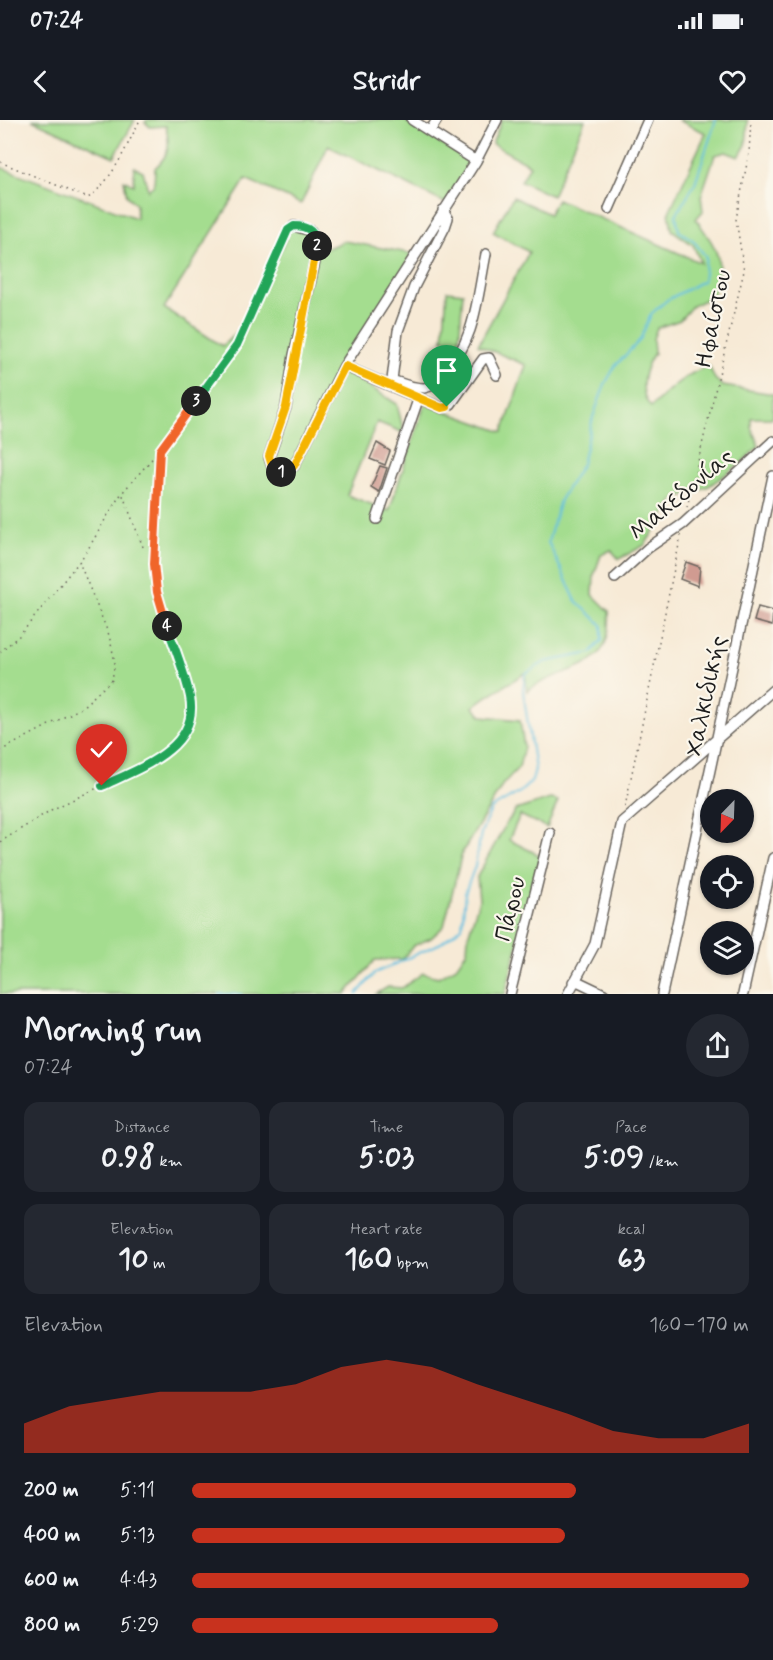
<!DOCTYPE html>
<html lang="en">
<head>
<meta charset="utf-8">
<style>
  body { margin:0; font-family:Mynerve,sans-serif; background:#242831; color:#f1f3f6; height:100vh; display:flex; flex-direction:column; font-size:22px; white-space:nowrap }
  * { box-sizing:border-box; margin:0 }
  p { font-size:20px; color:#9ea1a6 }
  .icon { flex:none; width:33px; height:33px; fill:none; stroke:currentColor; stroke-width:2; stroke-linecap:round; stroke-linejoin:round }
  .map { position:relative; height:874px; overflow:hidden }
  .details { display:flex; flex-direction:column; background:#171b24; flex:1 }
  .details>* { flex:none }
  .needle { width:39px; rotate:203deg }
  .tools { position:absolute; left:700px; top:669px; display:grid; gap:12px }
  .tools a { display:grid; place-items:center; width:54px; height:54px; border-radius:50%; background:#171b24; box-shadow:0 2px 4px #0004; font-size:30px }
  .pin { position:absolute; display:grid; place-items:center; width:51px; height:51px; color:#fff; margin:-62px -26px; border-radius:50% 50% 50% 0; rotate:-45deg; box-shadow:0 0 6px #0007 }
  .pin .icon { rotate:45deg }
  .km { position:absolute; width:30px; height:30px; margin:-15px; border-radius:50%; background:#222; color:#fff; font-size:16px; line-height:30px; text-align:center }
  .round { display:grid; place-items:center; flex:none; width:63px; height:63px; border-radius:32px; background:#242831 }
  .headline { display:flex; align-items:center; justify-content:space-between; height:102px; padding:0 24px }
  h1 { font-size:33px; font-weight:700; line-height:45px }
  .metrics { display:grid; grid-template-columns:repeat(3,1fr); gap:9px; height:102px; padding:6px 24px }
  .metrics div { display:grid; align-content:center; border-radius:15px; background:#242831; text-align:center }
  .metrics b { font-size:30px; font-weight:700 }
  .metrics small { font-size:16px; font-weight:400 }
  .metrics p { font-size:16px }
  .chart { height:168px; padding:12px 24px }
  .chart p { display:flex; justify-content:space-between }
  .chart svg { width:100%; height:108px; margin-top:6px; fill:#c8321e; opacity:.7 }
  ul { padding:0 24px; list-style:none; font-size:20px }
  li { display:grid; grid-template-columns:96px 72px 1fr; align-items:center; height:45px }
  li i { height:15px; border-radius:8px; background:#c8321e }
  .status { display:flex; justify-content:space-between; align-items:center; height:42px; padding:0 30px; background:#171b24; direction:ltr }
  .status svg { height:16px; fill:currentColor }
  header { display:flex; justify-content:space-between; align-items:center; height:78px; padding:0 24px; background:#171b24; font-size:27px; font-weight:700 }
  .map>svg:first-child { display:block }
  .green { fill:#a4dd8f; stroke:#607c56; stroke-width:1.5 }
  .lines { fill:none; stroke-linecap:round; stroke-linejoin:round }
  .stream { stroke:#62bfe0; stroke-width:2 }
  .building { fill:#d09b91 }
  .minor-casing { stroke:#69645d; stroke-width:12 }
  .path { stroke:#69645d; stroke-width:1.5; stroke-dasharray:1.5 4.5; stroke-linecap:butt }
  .minor { stroke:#fff; stroke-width:9 }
  .split-1-casing { stroke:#fff; stroke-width:12 }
  .split-2-casing { stroke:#fff; stroke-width:12 }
  .split-3-casing { stroke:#fff; stroke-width:12 }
  .split-4-casing { stroke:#fff; stroke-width:12 }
  .split-5-casing { stroke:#fff; stroke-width:12 }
  .split-1 { stroke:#f5b400; stroke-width:8 }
  .split-2 { stroke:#f5b400; stroke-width:8 }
  .split-3 { stroke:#22a559; stroke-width:8 }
  .split-4 { stroke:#f0652b; stroke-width:8 }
  .split-5 { stroke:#22a559; stroke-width:8 }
  .labels { text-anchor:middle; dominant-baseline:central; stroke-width:4.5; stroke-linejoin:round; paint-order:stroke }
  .street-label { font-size:24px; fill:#1c1c1c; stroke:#fbf7ec }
</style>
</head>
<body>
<div class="status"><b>07:24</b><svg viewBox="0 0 49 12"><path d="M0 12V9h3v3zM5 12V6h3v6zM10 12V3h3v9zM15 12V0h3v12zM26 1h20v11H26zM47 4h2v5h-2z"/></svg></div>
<header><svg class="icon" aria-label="back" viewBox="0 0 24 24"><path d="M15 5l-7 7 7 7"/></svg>Stridr<svg class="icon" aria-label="heart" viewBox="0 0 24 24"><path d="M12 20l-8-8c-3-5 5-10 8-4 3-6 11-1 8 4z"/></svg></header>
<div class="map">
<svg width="773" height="874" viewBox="0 0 773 874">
  <rect width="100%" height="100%" fill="#fbf7ec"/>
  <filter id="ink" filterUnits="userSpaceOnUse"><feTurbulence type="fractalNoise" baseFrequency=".0167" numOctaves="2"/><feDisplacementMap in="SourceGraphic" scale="12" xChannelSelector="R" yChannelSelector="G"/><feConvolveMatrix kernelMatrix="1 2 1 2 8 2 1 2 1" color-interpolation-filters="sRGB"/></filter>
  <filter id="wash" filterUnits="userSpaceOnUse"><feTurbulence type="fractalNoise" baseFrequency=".008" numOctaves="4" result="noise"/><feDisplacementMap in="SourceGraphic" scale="24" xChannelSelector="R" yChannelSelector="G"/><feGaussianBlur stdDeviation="1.35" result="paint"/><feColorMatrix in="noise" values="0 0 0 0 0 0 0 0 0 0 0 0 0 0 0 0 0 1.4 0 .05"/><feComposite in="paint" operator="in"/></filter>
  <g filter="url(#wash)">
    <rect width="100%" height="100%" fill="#f7ead6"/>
    <path class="green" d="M32 0H135L114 37Z
      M147 0H404L474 44 447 84 328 26 301 84 246 59 164 188 222 226 247 203 293 103C311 109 320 111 321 131L344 121 414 134 340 248 397 284 404 313 377 302 347 375 389 391 425 284 503 312 526 245 478 225 529 132 493 112 513 77 549 94 557 79 701 143 693 125 672 110 669 92 706 13 678 0H748L746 25 739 37 726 32 715 35 701 76 703 91 696 99C718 131 725 137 713 176L692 186 680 200 657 208 653 219 654 233C644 248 637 272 651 287 667 271 686 253 709 246L715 259 723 266 773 274V298H751V307L759 326 740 344 709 366 674 379 645 425 619 439 611 430 601 435 594 455 593 475 609 491C614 555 565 543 527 571L525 553C508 565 490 572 473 587L482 596 520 600 524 627 519 647 503 664 462 733 444 806 431 818 413 826 403 839 375 840 346 874H0V47L136 98V84L127 76 124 60 134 65V47L143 51 148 70 154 65 155 48C170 34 170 26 166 6L150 7 145 2Z
      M502 0H585L552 76 521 61 530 45 492 24Z
      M447 171 463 173 459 221 443 220Z
      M550 679 558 681 547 708 520 695 509 720 541 736 505 874H376L388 867 402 868 423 853 438 857 455 848 467 831 468 816 479 780 477 757 506 704 516 690Z"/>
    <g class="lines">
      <path class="stream" d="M166 874H175
        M219 874H242
        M357 874 375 853 441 823 462 807 465 773 475 746 481 713 491 689 520 672 532 661 535 649 523 571 525 554 545 542 591 533 602 520V505L576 481 548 422 560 380 582 344 593 297 605 264 616 245 640 220 651 194 667 180 703 161 706 137 693 120 679 111 676 95 695 63 716 0"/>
    </g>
    <g id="blocks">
      <path class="building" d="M377 323 390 331 385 345 370 339Z
        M380 346 387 348 379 372 371 367Z
        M686 442 700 447 698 466 680 459Z
        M758 487 773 491 772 506 754 501Z"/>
    </g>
  </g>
  <g filter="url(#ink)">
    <use href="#blocks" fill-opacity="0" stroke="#69645d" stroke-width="1.5"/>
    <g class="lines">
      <g class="minor-casing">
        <path id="minor" d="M412 0 476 41
          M430 11 437 0
          M609 89 648 0
          M443 90 448 98 445 107 414 167 398 211 392 260C403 264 412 268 424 268 432 267 437 261 443 255 476 221 477 178 486 134
          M294 106 311 111 317 123V133L294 235 286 287 269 337 273 349 282 352 294 346 344 246 476 41 497 0
          M344 246 442 288 451 284 483 239 489 238 497 255
          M377 399 419 277
          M615 458 648 428 683 404 773 321
          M573 862H579L604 874
          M510 874 550 713
          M568 874 595 824 622 702 773 570
          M662 874 773 356
          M743 874 773 738"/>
      </g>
      <path class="path" d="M0 42 88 78C113 60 126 27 140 0
        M687 387 744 151 736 99 749 33 751 0
        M143 427 122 373 158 332
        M0 532 20 515 78 443
        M0 631 81 588 112 560 115 542 109 515 79 442C96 419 106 395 122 373
        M625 687 681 415
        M0 722 51 690 150 643 174 627 191 598 190 579 157 472 154 408 160 330 237 225 288 111"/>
      <use href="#minor" class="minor"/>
    </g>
  </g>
  <g class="lines" filter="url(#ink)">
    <g class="split-1-casing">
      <path id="split-1" d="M281 352 294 346 345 246 442 288 447 287"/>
    </g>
    <g class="split-2-casing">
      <path id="split-2" d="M281 352 273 349 269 336 286 287 317 126"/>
    </g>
    <g class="split-3-casing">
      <path id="split-3" d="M196 281 237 225 288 110 294 106C308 106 316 112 317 126"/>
    </g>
    <g class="split-4-casing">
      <path id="split-4" d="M167 506 157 472 154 444 160 330 196 281"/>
    </g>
    <g class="split-5-casing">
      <path id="split-5" d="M102 666C138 649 200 628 190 577 185 553 175 529 167 506"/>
    </g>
    <use href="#split-1" class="split-1"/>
    <use href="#split-2" class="split-2"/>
    <use href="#split-3" class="split-3"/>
    <use href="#split-4" class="split-4"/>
    <use href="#split-5" class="split-5"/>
  </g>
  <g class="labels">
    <g class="street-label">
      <text transform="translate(714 199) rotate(-78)">Ηφαίστου</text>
      <text transform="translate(682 375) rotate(-40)">Μακεδονίας</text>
      <text transform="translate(707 576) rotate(-78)">Χαλκιδικής</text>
      <text transform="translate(511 789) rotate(-76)">Πάρου</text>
    </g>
  </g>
</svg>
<div class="tools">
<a><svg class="needle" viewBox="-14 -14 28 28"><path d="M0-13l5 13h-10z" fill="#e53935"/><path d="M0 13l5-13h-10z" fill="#9ea1a6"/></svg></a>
<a><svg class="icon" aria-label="locate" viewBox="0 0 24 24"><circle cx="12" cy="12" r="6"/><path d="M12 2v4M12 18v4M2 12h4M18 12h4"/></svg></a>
<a><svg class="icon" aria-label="layers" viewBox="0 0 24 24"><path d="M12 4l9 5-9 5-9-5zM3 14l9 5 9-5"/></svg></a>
</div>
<div class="pin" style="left:447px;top:287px;background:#1e9e55"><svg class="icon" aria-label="arrive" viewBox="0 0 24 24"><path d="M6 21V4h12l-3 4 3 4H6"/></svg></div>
<div class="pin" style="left:102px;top:666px;background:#d93025"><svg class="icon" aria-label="check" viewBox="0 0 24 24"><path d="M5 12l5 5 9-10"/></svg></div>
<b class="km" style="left:281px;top:352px">1</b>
<b class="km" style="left:317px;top:126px">2</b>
<b class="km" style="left:196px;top:281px">3</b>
<b class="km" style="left:167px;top:506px">4</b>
</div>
<section class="details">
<div class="headline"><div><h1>Morning run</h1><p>07:24</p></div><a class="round"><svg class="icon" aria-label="share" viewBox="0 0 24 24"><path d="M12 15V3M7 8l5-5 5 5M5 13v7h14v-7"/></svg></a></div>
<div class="metrics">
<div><p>Distance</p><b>0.98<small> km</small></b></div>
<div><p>Time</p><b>5:03</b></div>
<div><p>Pace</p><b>5:09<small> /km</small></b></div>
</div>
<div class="metrics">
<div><p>Elevation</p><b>10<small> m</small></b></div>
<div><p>Heart rate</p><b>160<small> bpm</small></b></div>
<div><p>kcal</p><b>63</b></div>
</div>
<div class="chart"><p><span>Elevation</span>160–170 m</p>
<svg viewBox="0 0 160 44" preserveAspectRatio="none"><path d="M0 44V32L10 25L20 22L30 19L40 19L50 19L60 16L70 9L80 6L90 9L100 16L110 22L120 28L130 35L140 38L150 38L160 32V44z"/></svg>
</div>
<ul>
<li><b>200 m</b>5:11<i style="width:69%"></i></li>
<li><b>400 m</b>5:13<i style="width:67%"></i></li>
<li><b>600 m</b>4:43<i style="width:100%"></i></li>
<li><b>800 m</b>5:29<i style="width:55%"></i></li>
</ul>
</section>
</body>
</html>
